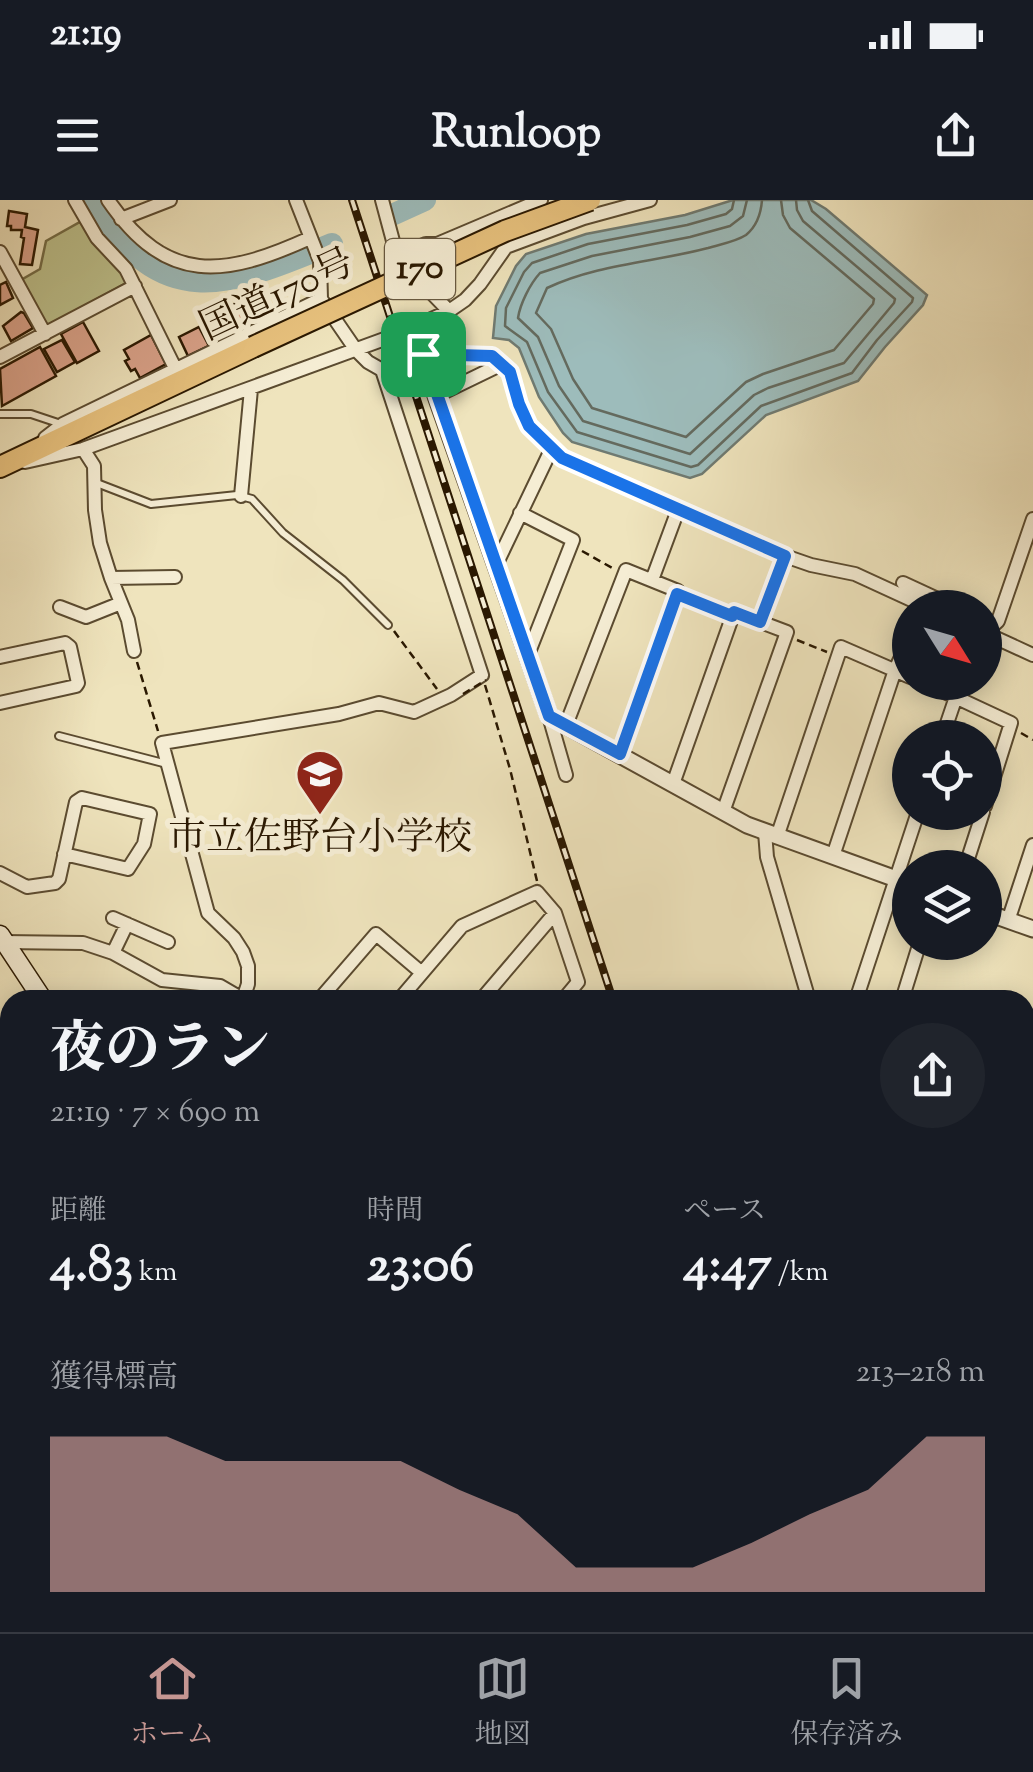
<!DOCTYPE html>
<html lang="ja">
<head>
<meta charset="utf-8">
<style>
  body { margin:0; font-family:"Sorts Mill Goudy","Noto Serif JP",serif; background:#20242c; color:#f1f3f6; height:100vh; display:flex; flex-direction:column; font-size:38px; white-space:nowrap }
  * { box-sizing:border-box; margin:0 }
  p { font-size:32px; color:#9ea1a6 }
  .icon { flex:none; width:55px; height:55px; fill:none; stroke:currentColor; stroke-width:2; stroke-linecap:round; stroke-linejoin:round }
  .map { position:relative; flex:1; overflow:hidden }
  .drawer { position:absolute; left:0px; top:790px; width:1035px; height:642px; display:flex; flex-direction:column; background:#171b24; border-radius:30px 30px 0 0; box-shadow:0 5px 25px #0003 }
  .drawer>* { flex:none }
  .needle { width:65px; rotate:127deg }
  .controls { position:absolute; left:892px; top:390px; display:grid; gap:20px }
  .controls a { display:grid; place-items:center; width:110px; height:110px; border-radius:50%; background:#171b24; box-shadow:0 5px 25px #0003; font-size:50px }
  .pin { position:absolute; display:grid; place-items:center; width:85px; height:85px; color:#fff; margin:-42px; border-radius:20px; box-shadow:0 5px 15px #0006 }
  .round { display:grid; place-items:center; flex:none; width:105px; height:105px; border-radius:52px; background:#20242c }
  .headline { display:flex; align-items:center; justify-content:space-between; height:170px; padding:0 50px }
  h1 { font-size:55px; font-weight:800; line-height:75px }
  .figures { display:grid; grid-template-columns:repeat(3,1fr); gap:15px; height:170px; padding:10px 50px }
  .figures div { display:grid; align-content:center }
  .figures b { font-size:50px; font-weight:800 }
  .figures small { font-size:28px; font-weight:400 }
  .figures p { font-size:28px }
  .chart { height:280px; padding:20px 50px }
  .chart p { display:flex; justify-content:space-between }
  .chart svg { width:100%; height:180px; margin-top:10px; fill:#c59692; opacity:.7 }
  .status { display:flex; justify-content:space-between; align-items:center; height:70px; padding:0 50px; background:#171b24; direction:ltr }
  .status svg { height:28px; fill:currentColor }
  header { display:flex; justify-content:space-between; align-items:center; height:130px; padding:0 50px; background:#171b24; font-size:45px; font-weight:800 }
  .menu { display:flex; justify-content:space-around; align-items:center; height:140px; border-top:2px solid #363941; background:#171b24; font-size:28px; color:#9ea1a6 }
  .menu a { display:grid; justify-items:center; gap:5px }
  .menu .active { color:#c59692 }
  .map>svg:first-child { display:block }
  .green { fill:#bec28d; stroke:#746d47; stroke-width:2.5 }
  .water { fill:#9dbcbb; stroke:#6f7a71; stroke-width:2.5 }
  .lines { fill:none; stroke-linecap:round; stroke-linejoin:round }
  .shore { stroke:#646a5e; stroke-width:2.5 }
  .river { stroke:#9dbcbb; stroke-width:22 }
  .building { fill:#dba38b; stroke:#2a1801; stroke-width:2.5 }
  .service-casing { stroke:#5b4b30; stroke-width:10 }
  .minor-casing { stroke:#5b4b30; stroke-width:16 }
  .tertiary-casing { stroke:#5b4b30; stroke-width:19 }
  .secondary-casing { stroke:#2a1801; stroke-width:21 }
  .trunk-casing { stroke:#2a1801; stroke-width:24 }
  .path { stroke:#2a1801; stroke-width:2.5; stroke-dasharray:8 5; stroke-linecap:butt }
  .service { stroke:#f5edd4; stroke-width:6 }
  .minor { stroke:#f5edd4; stroke-width:12 }
  .tertiary { stroke:#f5edd4; stroke-width:15 }
  .secondary { stroke:#f5edd4; stroke-width:18 }
  .trunk { stroke:#e8c27e; stroke-width:20 }
  .rail-casing { stroke:#2a1801; stroke-width:8 }
  .rail { stroke:#f5edd4; stroke-width:4; stroke-dasharray:11; stroke-linecap:butt }
  .secondary-bridge-casing { stroke:#2a1801; stroke-width:21; stroke-linecap:butt }
  .trunk-bridge-casing { stroke:#2a1801; stroke-width:24; stroke-linecap:butt }
  .path-bridge { stroke:#2a1801; stroke-width:2.5; stroke-dasharray:8 5; stroke-linecap:butt }
  .secondary-bridge { stroke:#f5edd4; stroke-width:18 }
  .trunk-bridge { stroke:#e8c27e; stroke-width:20 }
  .route-casing { stroke:#fff; stroke-width:20 }
  .route { stroke:#1a73e8; stroke-width:12 }
  .labels { text-anchor:middle; dominant-baseline:central; stroke-width:10; stroke-linejoin:round; paint-order:stroke }
  .shield { fill:#f5edd4; stroke:#675840; stroke-width:2.5 }
  .shield-label { font-size:35px; font-weight:bold; fill:#2a1801 }
  .street-label { font-size:38px; fill:#2a1801; stroke:#f5edd4 }
  .poi-label { font-size:38px; fill:#2a1801; stroke:#f5edd4 }
</style>
</head>
<body>
<div class="status"><b>21:19</b><svg viewBox="0 0 49 12"><path d="M0 12V9h3v3zM5 12V6h3v6zM10 12V3h3v9zM15 12V0h3v12zM26 1h20v11H26zM47 4h2v5h-2z"/></svg></div>
<header><svg class="icon" aria-label="menu" viewBox="0 0 24 24"><path d="M4 6h16M4 12h16M4 18h16"/></svg>Runloop<svg class="icon" aria-label="share" viewBox="0 0 24 24"><path d="M12 15V3M7 8l5-5 5 5M5 13v7h14v-7"/></svg></header>
<div class="map">
<svg width="1033" height="1432" viewBox="0 0 1033 1432">
  <rect width="100%" height="100%" fill="#efe4bd"/>
  <filter id="stains"><feTurbulence type="fractalNoise" baseFrequency=".002" numOctaves="4"/><feColorMatrix values="0 0 0 0 .2 0 0 0 0 .09 0 0 0 0 .02 0 0 0 .5 -.17"/></filter>
  <radialGradient id="worn" r=".72"><stop offset=".6" stop-color="#630" stop-opacity="0"/><stop offset="1" stop-color="#630" stop-opacity=".3"/></radialGradient>
  <path class="green" d="M80 22C93 41 121 64 126 83L49 125 46 124 21 80 40 69 46 41Z
    M83 1422 180 1423 181 1432H54Z"/>
  <path class="water" d="M733 0H811L826 9 927 95 923 105 885 147 858 181 766 215 702 274 690 278 572 242 563 233 539 197 519 148 509 140 493 138 496 106 516 66 526 54 586 34 685 15Z
    M133 1423H176V1432H128Z"/>
  <g class="lines">
    <path class="shore" d="M734 0 732 9 726 14 687 25 588 44 532 63 524 72 506 108 505 126 527 142 548 192 577 232 691 267 698 265 761 206 852 173 877 140 912 102 913 98 812 11 808 0
      M747 0 743 16 730 26 690 37 592 56 540 73C530 84 520 104 518 118L538 137 559 186 583 221 690 254 754 195 768 188 844 163 894 103 895 99 803 21 797 10 796 0
      M762 0C761 14 757 26 746 35 735 42 721 44 708 48 655 62 598 64 547 88L536 113 551 129 573 179 592 208 686 237 746 182 763 174 834 150 873 104 874 99 790 28 783 15 781 0"/>
    <path class="river" d="M92 0C161 114 226 88 332 44
      M392 15 425 0"/>
  </g>
  <path class="building" d="M9 11 27 14 25 27 38 30 32 65 20 64 24 38 21 37 22 30H11V26H7Z
    M6 82 13 98 0 105V85Z
    M249 97 257 114 222 132 213 114Z
    M21 112 24 113 33 128 11 141 3 126Z
    M83 122 99 151 77 163 61 134Z
    M199 127 209 146 188 156 179 137Z
    M151 135 166 164 140 178 135 169 131 171 125 161 129 159 124 150Z
    M62 140 75 162 57 172 44 149Z
    M40 147 56 176 2 206 0 169Z"/>
  <g class="lines">
    <g class="service-casing">
      <path id="service" d="M0 214H31L61 224
        M94 282 151 304 237 295 252 299 283 333 343 380 388 425
        M59 536 167 564"/>
    </g>
    <g class="minor-casing">
      <path id="minor" d="M75 0 97 38 126 69 176 170
        M108 0C167 86 224 77 310 38
        M382 0 393 41 421 82 449 111
        M121 19 170 0
        M0 52 45 134
        M402 54 426 44H437L541 0
        M423 154 492 156 509 173 519 204 529 226 562 257 785 356 811 365 855 374 929 408
        M0 157 135 86
        M436 196 502 164
        M45 238 63 224 321 99
        M83 249 94 266 95 310 100 343 111 378 175 377
        M25 262 83 249 401 133 449 111 465 100 480 84 506 47 584 18 650 0
        M241 296 251 189
        M520 313 573 340 527 457
        M1033 319 998 421 985 433 1033 455
        M496 365 551 250
        M111 378 128 420 134 451
        M652 380 678 310
        M903 383 957 408
        M60 407 86 417 121 403
        M760 422 785 356
        M0 457 65 443 70 447 78 483 76 486 0 503
        M923 482 1011 523 985 606
        M549 516 566 575
        M566 525 626 370 678 391 620 554
        M942 538 961 482
        M673 584 734 412 787 432 723 612
        M765 632 767 657 809 800
        M777 637 841 447 910 477
        M833 656 895 470 910 438
        M965 668 983 612
        M0 673 27 687 55 683 59 679 76 602 82 598 150 614 144 644 128 669 64 654
        M113 718 168 742
        M1008 721 1033 645
        M4 742 83 743 113 753 162 780 220 786 244 800
        M113 753 127 724
        M243 799 248 784V766L243 752 234 738 208 713 162 543 339 514 379 503 414 512 451 495 482 475 382 170 368 162 356 150 321 99 320 61 296 0
        M319 800 376 734 422 773
        M399 800 462 726 537 692 555 713 578 782 563 800
        M481 800 555 713
        M856 800 918 612
        M902 800 920 742
        M0 890 10 888
        M0 967 10 965
        M0 1061 10 1064
        M1025 1090 1033 1086
        M1033 1129V1159
        M0 1183 10 1180
        M1025 1277 1033 1266
        M1025 1397 1033 1396
        M0 1401 9 1432
        M214 1422 236 1432
        M41 1432 68 1422
        M276 1432 279 1422
        M845 1432 859 1422"/>
    </g>
    <g class="tertiary-casing">
      <path id="tertiary" d="M417 125 423 154 436 196 549 516 747 625 910 684
        M985 712 1033 729"/>
    </g>
    <g class="secondary-casing">
      <path id="secondary" d="M0 735 43 800"/>
    </g>
    <g class="trunk-casing">
      <path id="trunk" d="M0 267 253 147"/>
    </g>
    <path class="path" d="M582 351 614 369
      M687 398 721 412
      M394 431 437 489
      M797 440 827 452
      M137 462 158 531
      M485 485 510 569 537 681
      M1021 533 1033 540"/>
    <use href="#service" class="service"/>
    <use href="#minor" class="minor"/>
    <use href="#tertiary" class="tertiary"/>
    <use href="#secondary" class="secondary"/>
    <use href="#trunk" class="trunk"/>
    <g class="rail-casing">
      <path id="rail" d="M352 0 613 800
        M805 1422 808 1432"/>
    </g>
    <use href="#rail" class="rail"/>
    <g class="secondary-bridge-casing">
      <path id="secondary-bridge" d="M798 1422 813 1432"/>
    </g>
    <g class="trunk-bridge-casing">
      <path id="trunk-bridge" d="M253 147 505 31 590 0"/>
    </g>
    <path class="path-bridge" d="M463 494 486 480"/>
    <use href="#secondary-bridge" class="secondary-bridge"/>
    <use href="#trunk-bridge" class="trunk-bridge"/>
  </g>
  <g class="lines">
    <g class="route-casing">
      <path id="route" d="M423 154 492 156 510 172 519 204 529 226 562 258 785 356 760 422 734 412 732 416 677 394 620 554 549 516Z"/>
    </g>
    <use href="#route" class="route"/>
  </g>
  <defs>
    <g id="school-pin" transform="scale(2.5)"><path d="M0 17L-7.5 6A9.5 9.5 0 1 1 7.5 6Z" fill="#8f2418" stroke="#f5edd4"/><path d="M0-5L7-2L0 1L-7-2ZM-4 1L0 2.5L4 1V4Q0 6-4 4Z" fill="#fff"/></g>
  </defs>
  <g fill-rule="evenodd">
    <use href="#school-pin" x="320" y="574"/>
  </g>
  <g class="labels">
    <rect class="shield" x="385" y="39" width="70" height="60" rx="8"/>
    <g class="shield-label">
      <text x="420" y="69">170</text>
    </g>
    <g class="street-label">
      <text transform="translate(278 97) rotate(-25)">国道170号</text>
    </g>
    <g class="poi-label">
      <text x="320" y="640">市立佐野台小学校</text>
    </g>
  </g>
  <rect width="100%" height="100%" filter="url(#stains)"/>
  <rect width="100%" height="100%" fill="url(#worn)"/>
</svg>
<div class="controls">
<a><svg class="needle" viewBox="-14 -14 28 28"><path d="M0-13l5 13h-10z" fill="#e53935"/><path d="M0 13l5-13h-10z" fill="#9ea1a6"/></svg></a>
<a><svg class="icon" aria-label="locate" viewBox="0 0 24 24"><circle cx="12" cy="12" r="6"/><path d="M12 2v4M12 18v4M2 12h4M18 12h4"/></svg></a>
<a><svg class="icon" aria-label="layers" viewBox="0 0 24 24"><path d="M12 4l9 5-9 5-9-5zM3 14l9 5 9-5"/></svg></a>
</div>
<div class="pin" style="left:423px;top:154px;background:#1e9e55"><svg class="icon" aria-label="arrive" viewBox="0 0 24 24"><path d="M6 21V4h12l-3 4 3 4H6"/></svg></div>
<section class="drawer">
<div class="headline"><div><h1>夜のラン</h1><p>21:19 · 7 × 690 m</p></div><a class="round"><svg class="icon" aria-label="share" viewBox="0 0 24 24"><path d="M12 15V3M7 8l5-5 5 5M5 13v7h14v-7"/></svg></a></div>
<div class="figures">
<div><p>距離</p><b>4.83<small> km</small></b></div>
<div><p>時間</p><b>23:06</b></div>
<div><p>ペース</p><b>4:47<small> /km</small></b></div>
</div>
<div class="chart"><p><span>獲得標高</span>213–218 m</p>
<svg viewBox="0 0 160 44" preserveAspectRatio="none"><path d="M0 44V6L10 6L20 6L30 12L40 12L50 12L60 12L70 19L80 25L90 38L100 38L110 38L120 32L130 25L140 19L150 6L160 6V44z"/></svg>
</div>
</section>
</div>
<nav class="menu">
<a class="active"><svg class="icon" aria-label="home" viewBox="0 0 24 24"><path d="M3 11l9-7 9 7M6 9v11h12V9"/></svg>ホーム</a>
<a><svg class="icon" aria-label="map" viewBox="0 0 24 24"><path d="M3 6l6-2 6 2 6-2v14l-6 2-6-2-6 2zM9 4v14M15 6v14"/></svg>地図</a>
<a><svg class="icon" aria-label="saved" viewBox="0 0 24 24"><path d="M7 4h10v16l-5-4-5 4z"/></svg>保存済み</a>
</nav>
</body>
</html>
